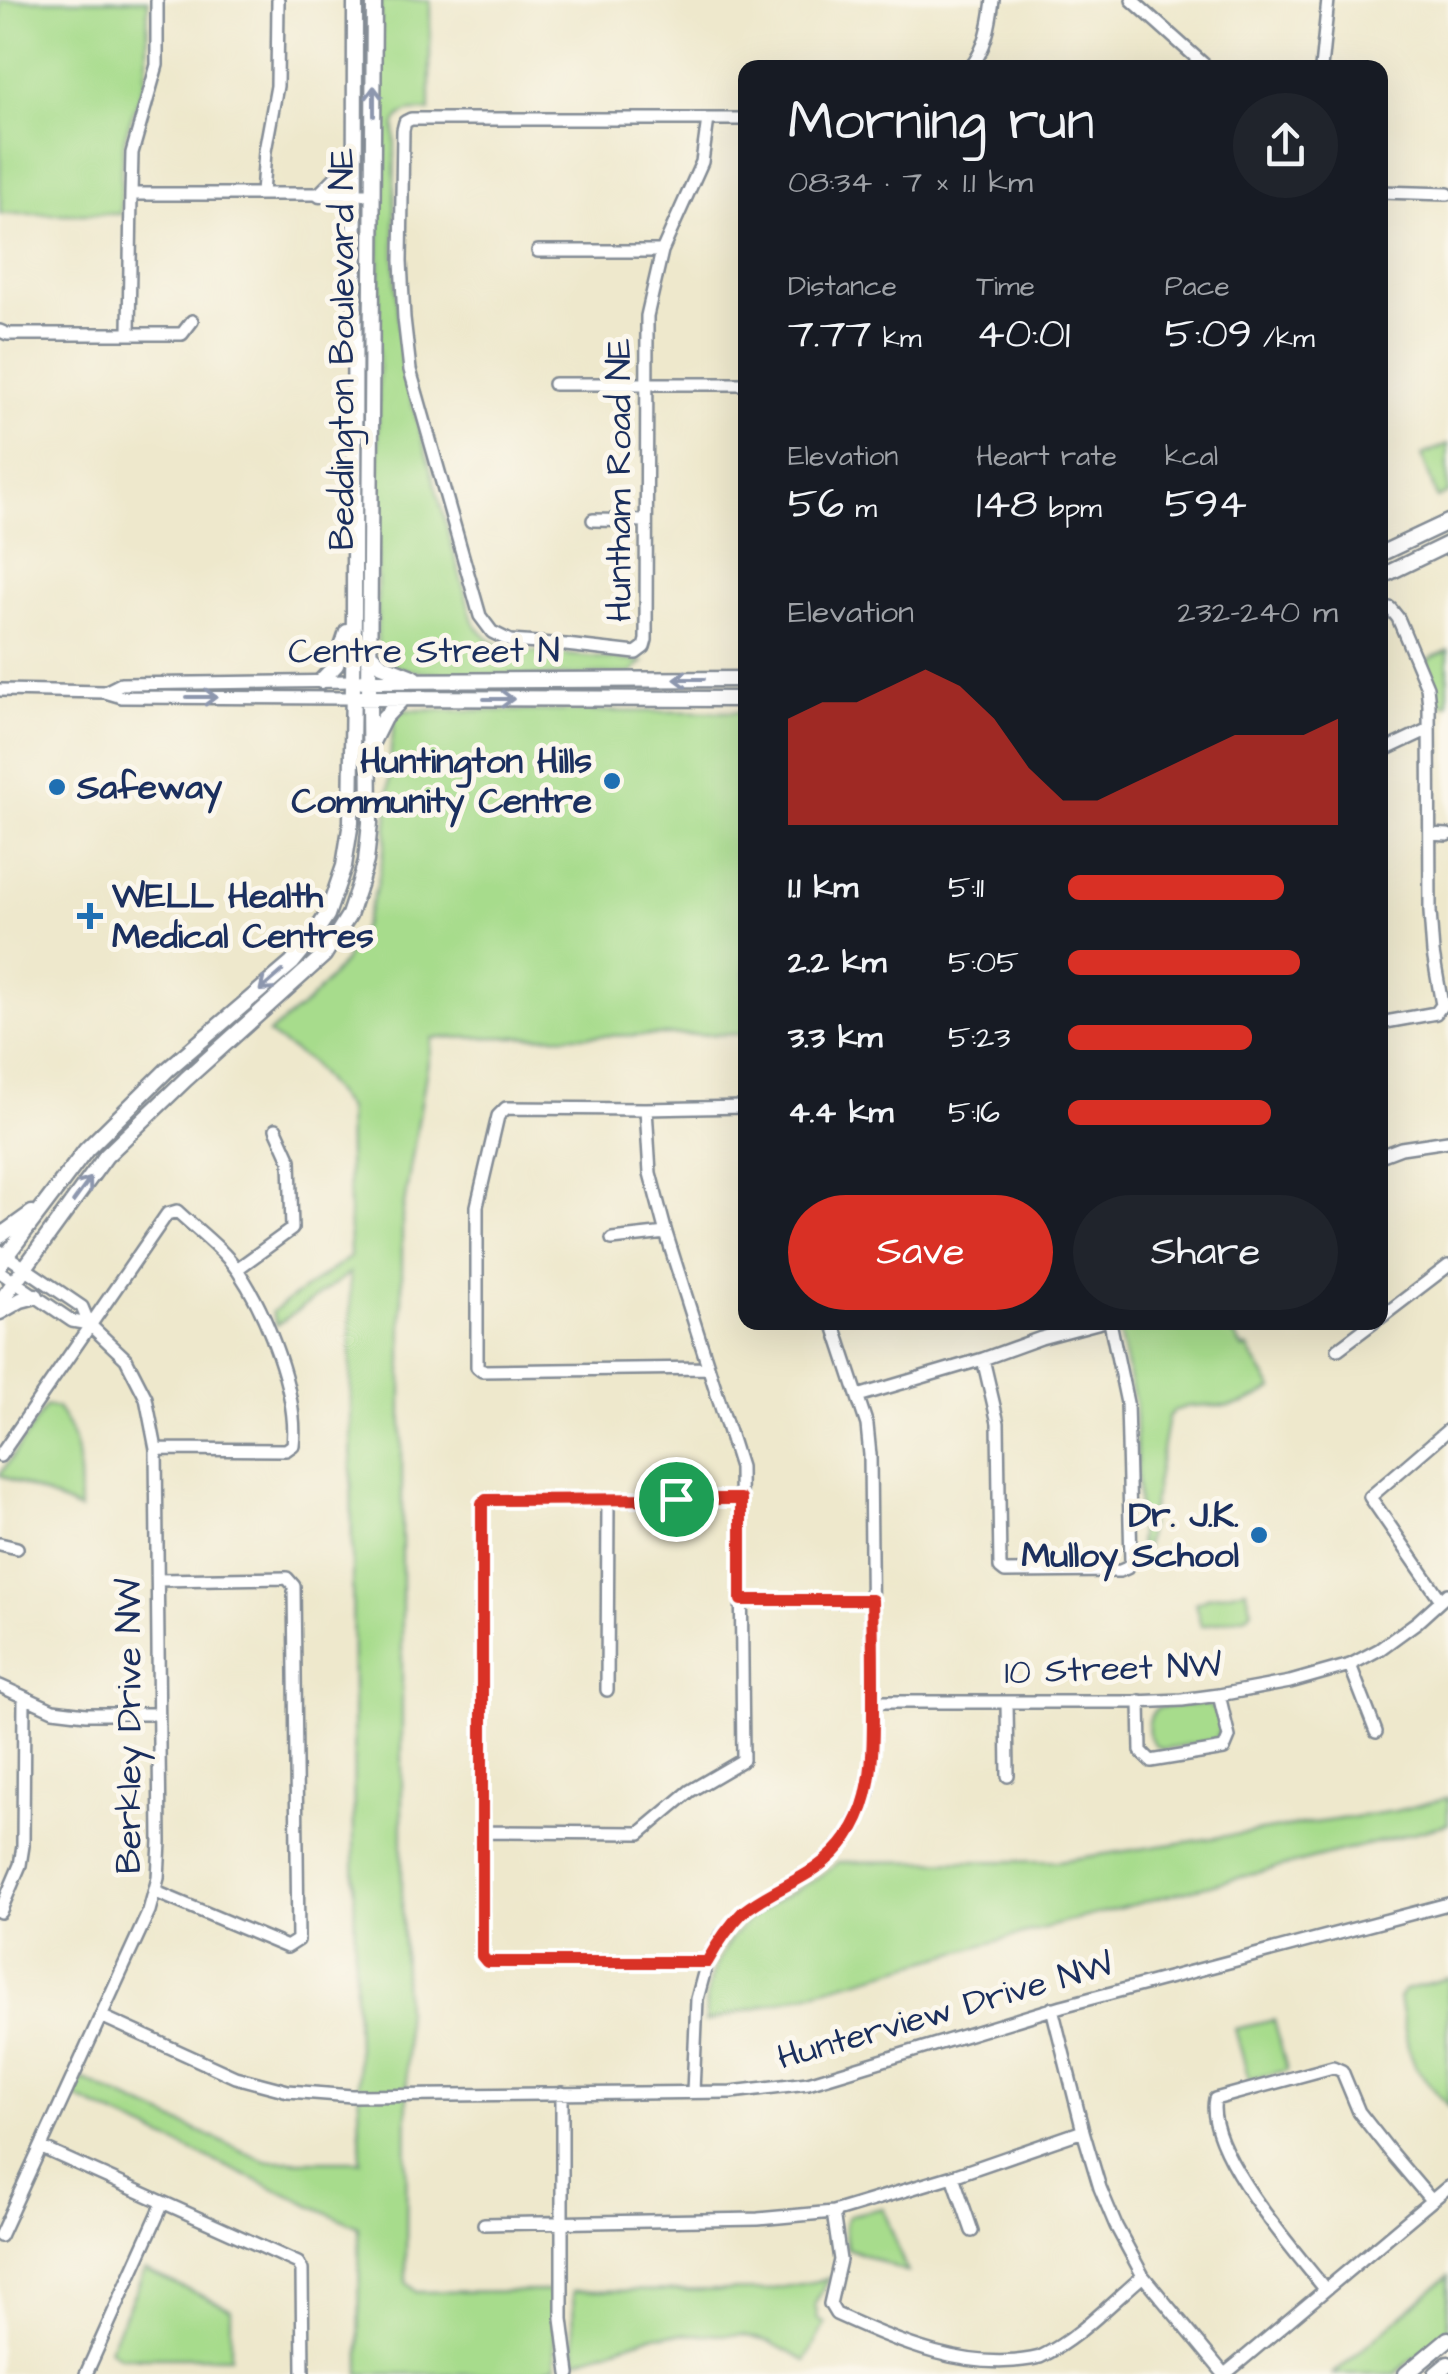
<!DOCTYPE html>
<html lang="en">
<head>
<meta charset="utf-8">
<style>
  body { margin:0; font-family:"Architects Daughter",sans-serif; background:#20242c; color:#f1f3f6; height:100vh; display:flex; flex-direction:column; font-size:38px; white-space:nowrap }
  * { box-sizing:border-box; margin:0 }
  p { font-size:32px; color:#9ea1a6 }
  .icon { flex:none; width:55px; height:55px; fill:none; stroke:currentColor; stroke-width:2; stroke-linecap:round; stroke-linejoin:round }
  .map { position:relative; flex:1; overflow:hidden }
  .side { position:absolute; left:738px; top:60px; width:650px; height:1270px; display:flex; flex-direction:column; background:#171b24; border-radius:20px; box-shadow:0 10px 40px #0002 }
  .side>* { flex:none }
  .pin { position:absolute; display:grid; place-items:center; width:85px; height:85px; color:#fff; margin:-42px; border:5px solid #fff; border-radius:50%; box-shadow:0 2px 10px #0007 }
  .round { display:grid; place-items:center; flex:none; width:105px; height:105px; border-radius:52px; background:#20242c }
  .overview { display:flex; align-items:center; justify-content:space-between; height:170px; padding:0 50px }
  h1 { font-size:55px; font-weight:600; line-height:75px }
  .figures { display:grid; grid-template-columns:repeat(3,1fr); gap:15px; height:170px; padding:10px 50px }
  .figures div { display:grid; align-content:center }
  .figures b { font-size:42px; font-weight:600 }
  .figures small { font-size:28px; font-weight:400 }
  .figures p { font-size:28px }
  .chart { height:280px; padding:20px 50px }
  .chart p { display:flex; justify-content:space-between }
  .chart svg { width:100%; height:180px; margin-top:10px; fill:#d93025; opacity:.7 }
  .button { display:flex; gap:20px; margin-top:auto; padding:20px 50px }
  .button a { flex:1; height:115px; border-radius:60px; background:#d93025; color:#fff; font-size:40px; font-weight:600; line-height:115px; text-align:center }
  .button a+a { background:#20242c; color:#f1f3f6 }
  ul { padding:0 50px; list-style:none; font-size:32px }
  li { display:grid; grid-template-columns:160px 120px 1fr; align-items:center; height:75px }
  li i { height:25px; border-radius:12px; background:#d93025 }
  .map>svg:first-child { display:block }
  .green { fill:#a7dc8c; stroke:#618675; stroke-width:2.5 }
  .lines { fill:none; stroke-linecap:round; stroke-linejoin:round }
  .minor-casing { stroke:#848c95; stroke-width:16 }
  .major-casing { stroke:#848c95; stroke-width:19 }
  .minor { stroke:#fff; stroke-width:11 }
  .major { stroke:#fff; stroke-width:14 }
  .oneway { stroke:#8d97ae }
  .route-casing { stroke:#fff; stroke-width:20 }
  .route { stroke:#d93025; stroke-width:12 }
  .poi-dot { fill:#1f6fb2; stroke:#fbf7ec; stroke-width:4 }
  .labels { text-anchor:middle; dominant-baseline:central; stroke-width:10; stroke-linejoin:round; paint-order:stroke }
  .street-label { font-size:35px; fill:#1b2f5e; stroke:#fbf7ec }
  .poi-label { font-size:35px; font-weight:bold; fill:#1b2f5e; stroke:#fbf7ec; text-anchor:end }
</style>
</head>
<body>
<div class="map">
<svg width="1448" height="2374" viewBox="0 0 1448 2374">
  <rect width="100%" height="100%" fill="#fbf7ec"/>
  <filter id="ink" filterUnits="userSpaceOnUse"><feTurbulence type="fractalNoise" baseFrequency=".01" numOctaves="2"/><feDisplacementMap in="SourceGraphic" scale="20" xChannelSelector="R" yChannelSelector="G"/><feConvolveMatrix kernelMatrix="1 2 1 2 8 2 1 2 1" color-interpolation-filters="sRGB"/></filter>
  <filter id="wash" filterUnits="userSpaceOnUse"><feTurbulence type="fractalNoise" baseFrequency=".0048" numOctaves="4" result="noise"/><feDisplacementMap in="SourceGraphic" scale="40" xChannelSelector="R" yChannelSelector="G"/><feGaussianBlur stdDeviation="2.25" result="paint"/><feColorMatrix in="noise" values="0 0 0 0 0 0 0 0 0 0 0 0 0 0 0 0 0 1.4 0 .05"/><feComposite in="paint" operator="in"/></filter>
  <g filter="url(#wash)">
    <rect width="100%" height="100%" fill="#eee8cc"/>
    <path class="green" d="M0 0H148L147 62 145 80 125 136 121 165V214H0Z
      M380 0H430V111C416 111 401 109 395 124 395 209 391 293 405 377L473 621C482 634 493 644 508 649L643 662 632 673C590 674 408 686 384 659 375 649 377 633 377 621Z
      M1448 444V493L1437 498 1422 455Z
      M1448 650V704H1438L1427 660Z
      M404 710 745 712V1034L432 1038 402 1217V1905L407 2083 406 2282 416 2292 552 2291 556 2366 530 2374H360L359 2227 74 2097 82 2079 265 2161H361L355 1995 350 1273 277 1325 272 1312 350 1257 347 1109 310 1062 268 1034 307 1003 344 962 364 924 377 886 386 840 391 748 395 717Z
      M1126 1323H1227L1243 1349 1247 1347 1273 1389C1262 1395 1249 1403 1236 1405 1214 1410 1184 1398 1168 1417L1142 1566 1140 1565 1135 1403 1119 1333Z
      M46 1406 57 1408C82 1441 79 1470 80 1510L0 1475Z
      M1246 1589 1252 1610 1246 1616 1201 1626 1195 1603 1209 1597Z
      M1206 1704C1220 1709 1224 1729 1215 1740L1163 1749C1145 1744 1144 1718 1158 1707Z
      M1448 1798V1824L1066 1922 705 2022C705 1970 727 1931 771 1904 794 1889 819 1881 838 1862L1058 1861 1395 1811Z
      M1448 1978V2106L1416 2068 1408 2047 1399 1998 1404 1990Z
      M1274 2020 1287 2070 1249 2080 1235 2029Z
      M883 2208 907 2272 847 2248C846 2237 841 2224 850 2215Z
      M145 2270 231 2309V2357H120L109 2349Z
      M1448 2276V2330L1395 2374H1333Z
      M829 2279 815 2303 818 2319 825 2324 805 2361 770 2342 743 2335 683 2334 650 2336 577 2360 574 2346 573 2291 767 2290Z"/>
  </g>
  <g filter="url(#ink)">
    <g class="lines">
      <g class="minor-casing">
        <path id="minor" d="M157 0V65L132 153 131 194H373
          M1132 0 1208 68
          M970 68C986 49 990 24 993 0
          M1321 68 1328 0
          M708 119 702 162 662 251 647 316 646 640 644 647 636 653 566 645 510 641 492 632 480 616 410 370 404 318 401 261 403 130 405 122 411 119H745
          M1380 192 1448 194
          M262 194 265 151 277 86 278 0
          M538 251H662
          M0 331 7 334H182L192 321
          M129 333 131 194
          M554 384H745
          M593 520 646 521
          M1380 608H1390L1398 618 1427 687 1429 705 1430 912 1433 953 1442 1005 1436 1013 1380 1023
          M0 690 105 692 122 697 352 698
          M105 692 121 684 352 681
          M1380 752 1429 729
          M1430 834 1448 835
          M1380 1156 1401 1148 1448 1141
          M612 1239 666 1233
          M0 1251 82 1307 89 1324 126 1359 146 1398 156 1449 160 1842 158 1878 149 1911 0 2236
          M237 1269 292 1229 290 1160 276 1129
          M0 1272 72 1321 89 1324
          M1380 1318 1448 1266
          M1338 1349 1374 1322
          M983 1359 998 1423 1000 1568 1005 1572 1120 1571 1127 1568 1131 1562 1127 1403 1110 1322
          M708 1368 482 1371 477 1367V1206L498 1116 506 1108 646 1109 745 1107
          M858 1396 983 1359 1041 1338 1101 1322
          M0 1456 167 1214 177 1211C197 1230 222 1248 238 1271 266 1312 299 1395 293 1445L286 1450 156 1449
          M0 1544 17 1548
          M1441 1600 1370 1497 1448 1430
          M741 1601H872
          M1350 1665 1376 1732
          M0 1686 53 1710 86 1714H158
          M607 1690 608 1500
          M1140 1701 1141 1751 1151 1761 1224 1749 1229 1737 1219 1695
          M873 1702H1133L1182 1700 1219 1695 1290 1682 1350 1665 1380 1649 1417 1622 1448 1594
          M1007 1702 1008 1776
          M483 1832 640 1833 690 1791 743 1760 740 1467 666 1233 650 1173 646 1109
          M156 1892 287 1947 298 1940 294 1586 287 1578 158 1580
          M0 1912 20 1865 23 1846 24 1697
          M707 1962H487L482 1956 481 1509 483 1503 487 1500 741 1499
          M1052 2008 1083 2131 1100 2188 1116 2226 1143 2276 1224 2374
          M101 2016 235 2077 288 2091 352 2096 731 2092 808 2083 1062 2006 1448 1904
          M693 2092 697 1999 707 1962 722 1935 744 1911 817 1868 837 1849 853 1828 868 1794 873 1757 870 1455 867 1425 833 1322
          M562 2093V2319L569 2374
          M42 2148 298 2263 302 2270 303 2374
          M953 2176 972 2231
          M833 2212 840 2260 830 2304 836 2314C898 2342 970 2374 1040 2357 1078 2339 1111 2303 1143 2276
          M484 2224 758 2219 833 2212 953 2176 1083 2131
          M1325 2289C1294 2250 1204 2149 1215 2099L1333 2067 1342 2071 1359 2112 1392 2154 1431 2200
          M86 2374 163 2203
          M1225 2374 1448 2187"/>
      </g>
      <g class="major-casing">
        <path id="major" d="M320 195 341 174 350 153
          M1380 554 1448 522
          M1380 577 1448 544
          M370 654 382 665 415 678
          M321 681 336 665 347 632
          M363 681 745 679
          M361 698 745 699
          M372 742 384 718 402 699
          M0 1236 32 1213
          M0 1264 86 1150 167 1070 292 963 310 941 327 915 344 866 351 822 354 612 355 0
          M0 1302 106 1156 186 1079 324 955 349 915 359 885 366 861 370 823 369 698 374 0
          M0 1312 21 1300 36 1296
          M1406 2374 1448 2339
          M1436 2374 1448 2364"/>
      </g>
      <use href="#minor" class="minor"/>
      <use href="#major" class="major"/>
    </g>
    <defs><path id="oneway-shaft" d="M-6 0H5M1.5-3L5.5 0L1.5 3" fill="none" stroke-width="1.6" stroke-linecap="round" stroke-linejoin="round" transform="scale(2.5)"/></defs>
    <g class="oneway">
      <use href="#oneway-shaft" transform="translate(374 101) rotate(-90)"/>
      <use href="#oneway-shaft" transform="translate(689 679) rotate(180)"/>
      <use href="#oneway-shaft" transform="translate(202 697)"/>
      <use href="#oneway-shaft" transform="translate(499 699)"/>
      <use href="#oneway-shaft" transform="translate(271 981) rotate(139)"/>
      <use href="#oneway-shaft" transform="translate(82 1190) rotate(-54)"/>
    </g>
  </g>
  <g class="lines" filter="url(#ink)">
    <g class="route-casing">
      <path id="route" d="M676 1499H741V1600H872C873 1634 873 1668 873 1701 873 1765 875 1827 816 1868 793 1884 765 1894 743 1912 728 1927 717 1944 707 1962H487L482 1956V1503L486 1500Z"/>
    </g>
    <use href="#route" class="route"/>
  </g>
  <g class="poi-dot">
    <circle cx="612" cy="781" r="10"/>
    <circle cx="57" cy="787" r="10"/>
    <path d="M85 901h10v10h10v10h-10v10h-10v-10h-10v-10h10z"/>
    <circle cx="1259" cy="1535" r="10"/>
  </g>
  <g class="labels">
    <g class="street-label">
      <text transform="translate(342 349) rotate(-90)">Beddington Boulevard NE</text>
      <text transform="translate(619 480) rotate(-90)">Huntham Road NE</text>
      <text x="424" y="651">Centre Street N</text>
      <text transform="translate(1113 1669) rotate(-2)">10 Street NW</text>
      <text transform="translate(129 1726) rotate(-90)">Berkley Drive NW</text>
      <text transform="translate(945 2011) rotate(-16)">Hunterview Drive NW</text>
    </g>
    <g class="poi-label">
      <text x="592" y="761">Huntington Hills<tspan x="592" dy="40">Community Centre</tspan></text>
      <text x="77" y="787" text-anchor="start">Safeway</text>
      <text x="112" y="896" text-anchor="start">WELL Health<tspan x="112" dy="40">Medical Centres</tspan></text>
      <text x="1239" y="1515">Dr. J.K.<tspan x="1239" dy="40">Mulloy School</tspan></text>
    </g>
  </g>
</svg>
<div class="pin" style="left:676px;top:1499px;background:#1e9e55"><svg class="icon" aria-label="arrive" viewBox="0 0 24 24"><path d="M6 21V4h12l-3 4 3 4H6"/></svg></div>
<section class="side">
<div class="overview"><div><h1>Morning run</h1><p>08:34 · 7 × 1.1 km</p></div><a class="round"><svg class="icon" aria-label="share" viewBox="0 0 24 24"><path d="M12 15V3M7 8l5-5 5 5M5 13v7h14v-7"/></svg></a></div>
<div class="figures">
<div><p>Distance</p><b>7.77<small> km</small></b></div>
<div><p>Time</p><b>40:01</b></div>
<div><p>Pace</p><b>5:09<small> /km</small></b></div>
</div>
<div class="figures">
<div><p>Elevation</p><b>56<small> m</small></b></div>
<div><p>Heart rate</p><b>148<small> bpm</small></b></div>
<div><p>kcal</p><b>594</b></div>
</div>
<div class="chart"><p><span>Elevation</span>232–240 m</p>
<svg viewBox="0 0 160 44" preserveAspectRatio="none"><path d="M0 44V18L10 14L20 14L30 10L40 6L50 10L60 18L70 30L80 38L90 38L100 34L110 30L120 26L130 22L140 22L150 22L160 18V44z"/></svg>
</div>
<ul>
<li><b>1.1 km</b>5:11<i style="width:80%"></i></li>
<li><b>2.2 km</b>5:05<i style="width:86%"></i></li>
<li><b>3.3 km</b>5:23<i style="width:68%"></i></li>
<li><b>4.4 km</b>5:16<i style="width:75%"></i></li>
</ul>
<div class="button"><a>Save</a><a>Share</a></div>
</section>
</div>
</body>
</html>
